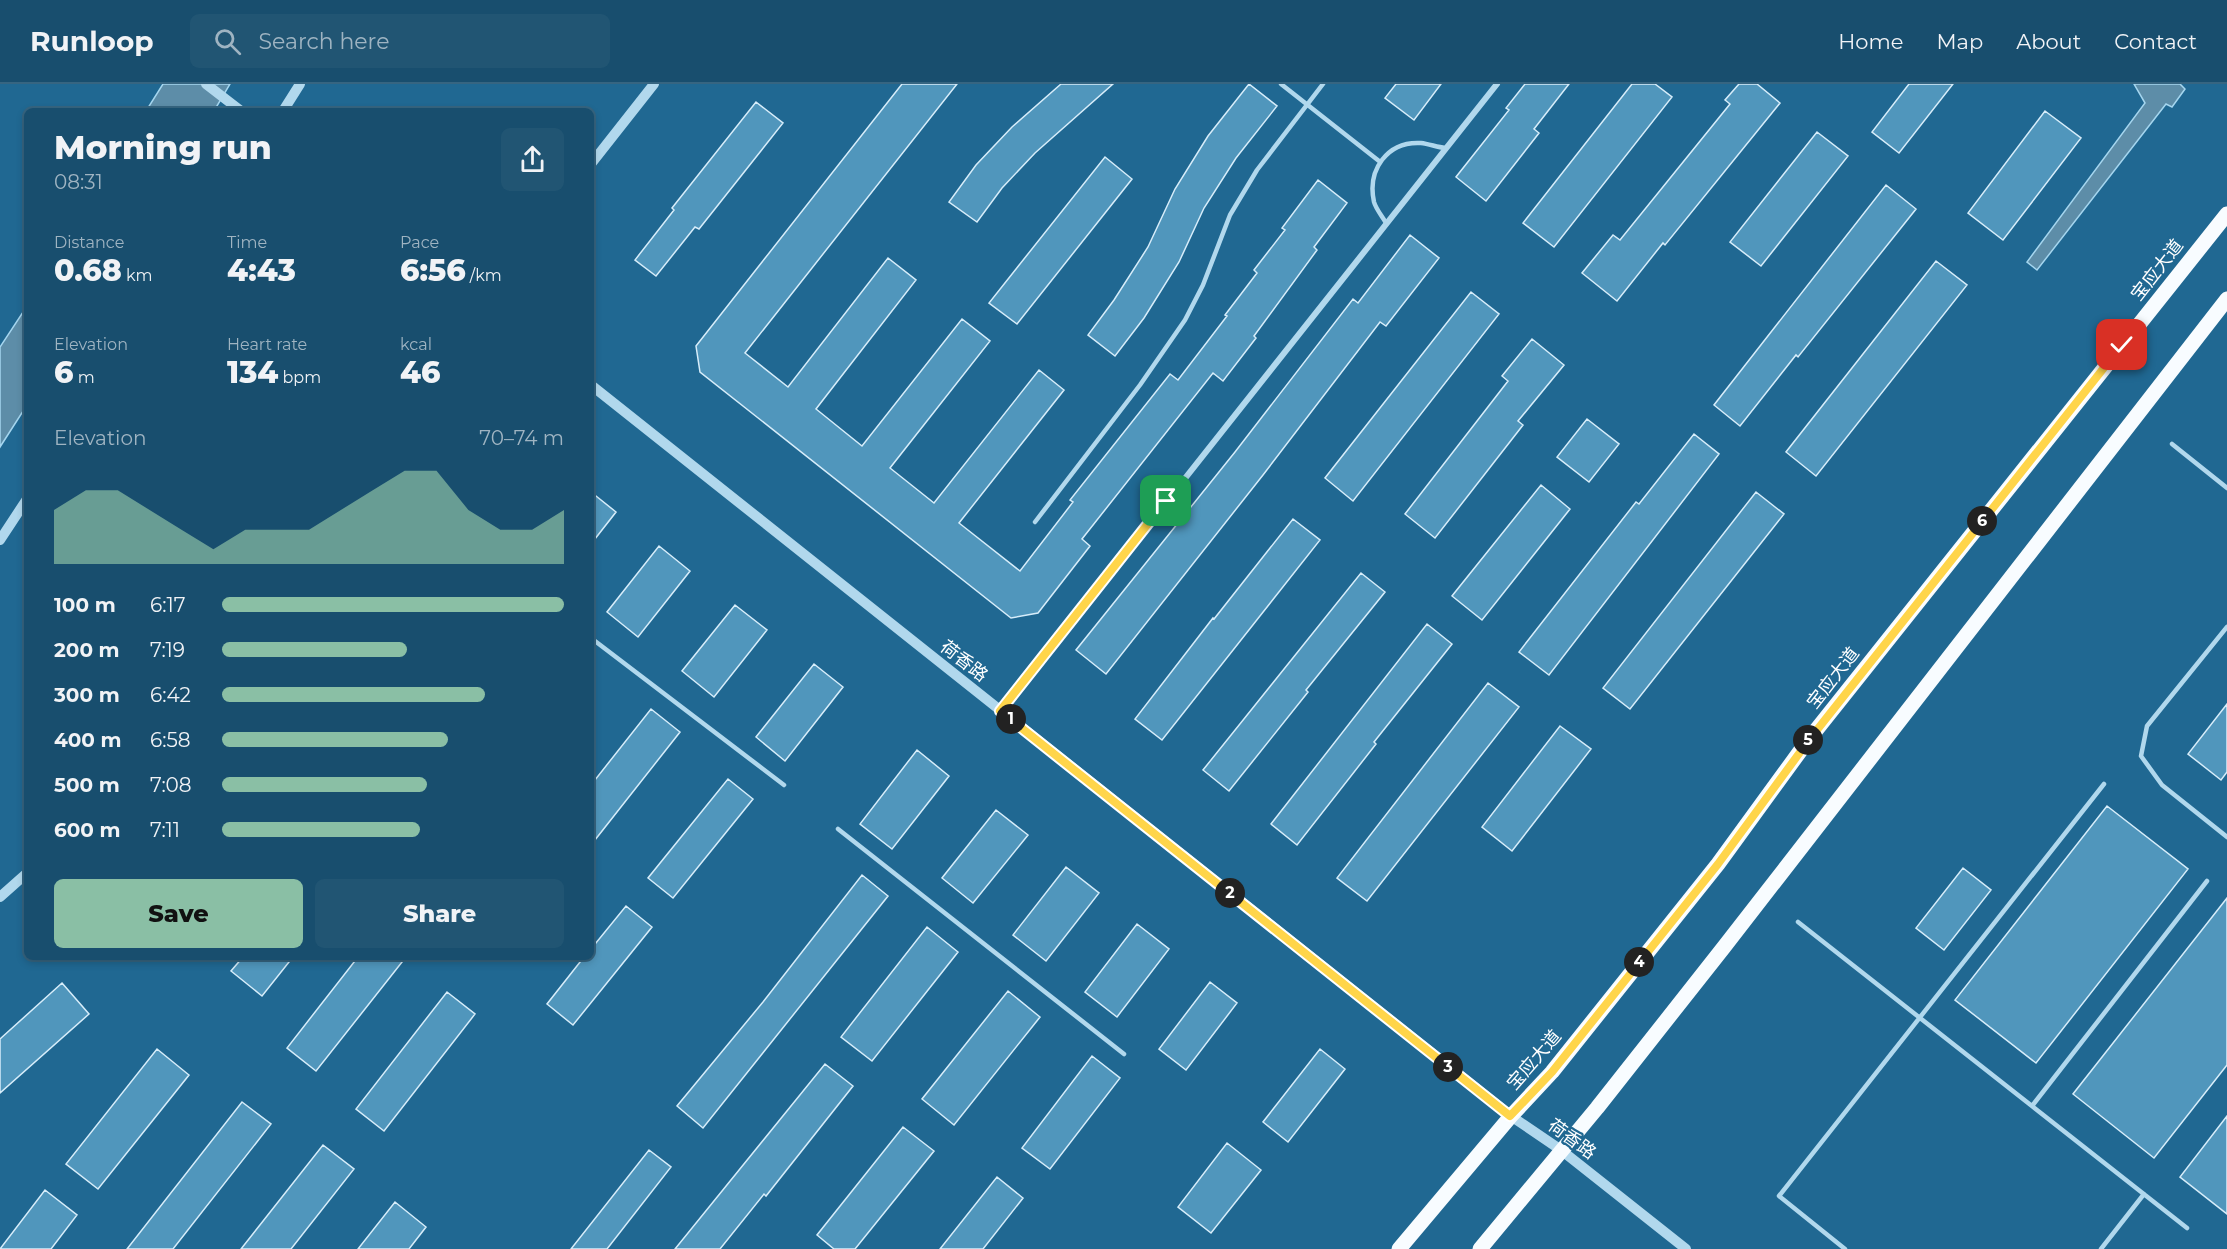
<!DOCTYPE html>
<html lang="en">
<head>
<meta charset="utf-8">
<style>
  body { margin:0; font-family:Montserrat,"Noto Sans SC",sans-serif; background:#215573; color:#f1f3f6; height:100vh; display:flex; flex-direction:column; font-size:22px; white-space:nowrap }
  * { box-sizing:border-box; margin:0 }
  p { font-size:20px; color:#9fb4c2 }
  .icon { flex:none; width:33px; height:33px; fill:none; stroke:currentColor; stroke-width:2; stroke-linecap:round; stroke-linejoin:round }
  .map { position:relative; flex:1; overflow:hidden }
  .sheet { position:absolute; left:24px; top:24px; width:570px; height:852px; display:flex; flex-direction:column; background:#184e6e; border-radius:9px; box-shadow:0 3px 9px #0003,0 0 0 2px #366581 }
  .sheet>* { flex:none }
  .pin { position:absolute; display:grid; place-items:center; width:51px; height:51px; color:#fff; margin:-26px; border-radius:12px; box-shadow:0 3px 9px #0006 }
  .km { position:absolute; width:30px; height:30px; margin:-15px; border-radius:50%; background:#222; color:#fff; font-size:16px; line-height:30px; text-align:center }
  .round { display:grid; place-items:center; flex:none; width:63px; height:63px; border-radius:9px; background:#215573 }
  .overview { display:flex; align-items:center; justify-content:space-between; height:102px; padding:0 30px }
  h1 { font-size:33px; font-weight:800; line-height:45px }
  .stats { display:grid; grid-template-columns:repeat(3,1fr); gap:9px; height:102px; padding:6px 30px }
  .stats div { display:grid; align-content:center }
  .stats b { font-size:30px; font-weight:800 }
  .stats small { font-size:16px; font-weight:400 }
  .stats p { font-size:16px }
  .chart { height:168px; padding:12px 30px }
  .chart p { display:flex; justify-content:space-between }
  .chart svg { width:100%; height:108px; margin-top:6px; fill:#8abfa5; opacity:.7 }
  .cta { display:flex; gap:12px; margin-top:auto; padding:12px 30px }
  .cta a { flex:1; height:69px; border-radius:9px; background:#8abfa5; color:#111; font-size:24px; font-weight:800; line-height:69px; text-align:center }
  .cta a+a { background:#215573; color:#f1f3f6 }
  ul { padding:0 30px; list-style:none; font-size:20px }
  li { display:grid; grid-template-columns:96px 72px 1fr; align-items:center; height:45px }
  li i { height:15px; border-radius:8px; background:#8abfa5 }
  header { display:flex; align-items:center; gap:36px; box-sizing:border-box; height:84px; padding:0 30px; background:#184e6e; border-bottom:2px solid #366581 }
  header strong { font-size:28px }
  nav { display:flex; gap:33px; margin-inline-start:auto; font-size:21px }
  .search { width:420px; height:54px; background:#215573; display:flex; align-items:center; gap:15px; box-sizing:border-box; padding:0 21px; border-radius:9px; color:#9fb4c2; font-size:22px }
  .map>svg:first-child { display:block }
  .water { fill:#5d8da8; stroke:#a5d6ef; stroke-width:1.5 }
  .building { fill:#5096bc; stroke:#d7edfa; stroke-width:1.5 }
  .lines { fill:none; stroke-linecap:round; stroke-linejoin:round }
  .service { stroke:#b1d8ed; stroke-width:4.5 }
  .minor { stroke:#b1d8ed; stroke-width:6 }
  .tertiary { stroke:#b1d8ed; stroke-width:10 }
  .primary { stroke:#f8fcff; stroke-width:15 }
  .route-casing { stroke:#fff; stroke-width:12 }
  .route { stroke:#ffd54a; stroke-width:8 }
  .labels { text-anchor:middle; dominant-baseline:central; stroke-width:4.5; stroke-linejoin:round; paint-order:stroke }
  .street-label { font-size:18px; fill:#fff; stroke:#206892 }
</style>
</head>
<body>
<header>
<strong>Runloop</strong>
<div class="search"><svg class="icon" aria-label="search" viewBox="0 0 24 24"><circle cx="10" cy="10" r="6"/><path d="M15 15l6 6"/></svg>Search here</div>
<nav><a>Home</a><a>Map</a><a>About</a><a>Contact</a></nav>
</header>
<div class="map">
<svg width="2227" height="1165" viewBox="0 0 2227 1165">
  <rect width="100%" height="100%" fill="#206892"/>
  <path class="water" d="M163 0H230L214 27H146Z
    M2134 0H2180L2185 5 2172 23 2166 20 2037 186 2027 178 2145 19Z
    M27 222V321L0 363V263Z"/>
  <path class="building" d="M902 0H957L745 269 788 303 888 174 916 196 816 325 862 362 962 235 990 257 890 384 934 419 1039 286 1064 306 959 439 1020 487 1073 418 1070 416 1170 290 1178 296 1227 232 1225 231 1257 189 1254 186 1285 146 1282 144 1318 96 1347 119 1314 163 1317 166 1254 252 1256 254 1223 297 1213 289 1082 455 1090 462 1038 529 1011 534 700 288 696 262Z
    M1061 0H1113L1035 69 1002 104 977 138 949 118 976 81 1012 43Z
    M1249 0 1277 22 1236 74 1204 124 1179 178 1144 234 1115 272 1088 251 1114 216 1148 163 1175 105 1208 52Z
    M1396 0H1441L1414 36 1385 14Z
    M1525 0H1569L1534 45 1539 49 1486 117 1456 93 1509 26 1506 24Z
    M1632 0H1655L1672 13 1554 163 1523 139Z
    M1739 0H1757L1780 19 1665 161 1663 159 1617 217 1582 189 1613 151 1620 156 1730 20 1725 16Z
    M1909 0H1953L1899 69 1872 48Z
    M756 18 783 39 699 145 695 143 656 192 635 176 674 126 672 124Z
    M2045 27 2081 54 2003 156 1968 129Z
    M1817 48 1848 72 1761 182 1730 158Z
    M1105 73 1132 95 1017 240 989 219Z
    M1886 101 1916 125 1798 273 1796 271 1740 342 1714 321Z
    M1410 151 1439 174 1386 242 1380 238 1263 391 1106 590 1076 566 1235 368 1353 215 1358 219Z
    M1936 177 1967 201 1816 392 1786 368Z
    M1471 208 1499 230 1353 417 1325 394Z
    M1532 255 1564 281 1518 337 1523 341 1435 454 1405 430 1508 297 1502 292Z
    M1587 335 1619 360 1589 398 1557 373Z
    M1694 350 1719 370 1549 591 1519 568 1636 418 1639 420Z
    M1541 401 1570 425 1482 536 1452 512Z
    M591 408 616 428 591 460Z
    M1756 408 1784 430 1630 625 1603 604Z
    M1293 435 1320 456 1162 656 1135 635 1213 534 1214 535Z
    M659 462 690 487 638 553 607 528Z
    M1361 489 1385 508 1306 606 1308 608 1229 707 1203 686Z
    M735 521 767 546 714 613 682 587Z
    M1427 540 1452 560 1374 658 1376 660 1297 761 1271 740Z
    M814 580 843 603 785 677 756 653Z
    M1488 599 1519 623 1367 817 1337 794Z
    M2227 620V688L2221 696 2188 670Z
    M651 625 680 648 591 761V701Z
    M1560 642 1591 665 1512 767 1482 743Z
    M917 666 949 692 892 765 860 740Z
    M728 695 753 715 673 814 648 794Z
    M2107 722 2188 785 2036 979 1955 916Z
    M996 726 1028 751 973 819 942 794Z
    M1066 783 1099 809 1046 877 1013 851Z
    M1963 784 1991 806 1944 866 1916 844Z
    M862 791 888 812 703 1044 677 1022 763 918Z
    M2227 814V981L2154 1074 2073 1010Z
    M626 822 652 843 573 941 547 920 584 873H591V865Z
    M1137 840 1169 865 1117 933 1085 908Z
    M927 843 958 868 872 977 841 953Z
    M243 873H293L262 912 231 887Z
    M358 873H406L316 987 287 964Z
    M1210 898 1237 919 1186 986 1159 965Z
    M62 899 89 930 0 1009V955Z
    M1008 907 1040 933 954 1041 922 1015Z
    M447 908 475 930 384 1047 356 1025Z
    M157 965 189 991 98 1105 66 1080Z
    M1320 965 1345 985 1288 1058 1263 1038Z
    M1092 972 1120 994 1050 1085 1022 1064Z
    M825 980 853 1002 766 1112 764 1110 720 1165H675Z
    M242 1018 271 1040 173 1165H127Z
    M2227 1032V1130L2180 1093Z
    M903 1043 934 1067 855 1165H834L817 1151Z
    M1227 1059 1261 1086 1211 1149 1178 1123Z
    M323 1061 354 1085 291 1165H241Z
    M649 1066 671 1083 607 1165H571Z
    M997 1093 1023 1114 983 1165H940Z
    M45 1106 77 1131 51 1165H0Z
    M395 1118 426 1143 409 1165H358Z"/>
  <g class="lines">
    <path class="service" d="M1281 0 1379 77
      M1386 139C1382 132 1376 125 1374 118 1367 86 1387 57 1421 59 1429 60 1437 63 1445 64
      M2172 360 2227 404
      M1035 438 1140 301 1185 236 1203 201 1230 131 1257 86 1323 0
      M2227 543 2147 642 2141 672 2162 701 2227 753
      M591 554 784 701
      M838 745 1124 970
      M1798 838 2187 1144
      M2032 1022 2207 797
      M1845 1165 1779 1112 2104 700
      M2101 1165 2144 1110"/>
    <path class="minor" d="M1001 627 1497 0"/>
    <path class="tertiary" d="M206 0 241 27
      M283 27 300 0
      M591 80 654 0
      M591 301 1511 1032 1561 1066 1686 1165
      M0 456 27 415
      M0 813 27 789"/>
    <path class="primary" d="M1399 1165 1511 1032 1552 988 1718 780 1809 655 2227 130
      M1480 1165 1597 1024 1724 863 2227 215"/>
  </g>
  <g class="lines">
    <g class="route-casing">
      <path id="route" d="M1166 417 1000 627 1510 1032 1552 988 1718 780 1809 656 2122 261"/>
    </g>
    <use href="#route" class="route"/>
  </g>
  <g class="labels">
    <g class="street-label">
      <text transform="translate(2157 186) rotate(-52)">宝应大道</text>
      <text transform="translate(964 577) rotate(38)">荷香路</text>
      <text transform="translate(1833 594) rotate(-52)">宝应大道</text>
      <text transform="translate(1534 976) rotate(-49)">宝应大道</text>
      <text transform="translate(1572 1055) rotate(36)">荷香路</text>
    </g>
  </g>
</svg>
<div class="pin" style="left:1166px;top:417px;background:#1e9e55"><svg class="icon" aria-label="arrive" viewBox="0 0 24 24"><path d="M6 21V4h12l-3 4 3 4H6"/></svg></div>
<div class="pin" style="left:2122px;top:261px;background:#d93025"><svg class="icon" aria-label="check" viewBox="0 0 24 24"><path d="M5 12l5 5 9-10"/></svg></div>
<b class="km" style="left:1011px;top:635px">1</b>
<b class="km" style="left:1230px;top:809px">2</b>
<b class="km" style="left:1448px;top:983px">3</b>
<b class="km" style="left:1639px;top:878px">4</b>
<b class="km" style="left:1808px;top:656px">5</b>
<b class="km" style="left:1982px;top:437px">6</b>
<section class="sheet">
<div class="overview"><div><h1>Morning run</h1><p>08:31</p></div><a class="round"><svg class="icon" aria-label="share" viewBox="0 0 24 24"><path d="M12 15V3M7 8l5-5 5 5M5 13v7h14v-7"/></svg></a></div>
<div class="stats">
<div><p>Distance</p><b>0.68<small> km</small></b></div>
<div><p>Time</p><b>4:43</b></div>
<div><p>Pace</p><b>6:56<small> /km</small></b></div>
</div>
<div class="stats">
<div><p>Elevation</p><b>6<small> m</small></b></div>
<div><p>Heart rate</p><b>134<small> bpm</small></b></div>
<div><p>kcal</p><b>46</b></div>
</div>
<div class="chart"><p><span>Elevation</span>70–74 m</p>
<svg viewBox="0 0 160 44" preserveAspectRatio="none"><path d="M0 44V22L10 14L20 14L30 22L40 30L50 38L60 30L70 30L80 30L90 22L100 14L110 6L120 6L130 22L140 30L150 30L160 22V44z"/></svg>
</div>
<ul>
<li><b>100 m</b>6:17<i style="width:100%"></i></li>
<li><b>200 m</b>7:19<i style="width:54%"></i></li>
<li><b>300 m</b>6:42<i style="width:77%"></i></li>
<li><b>400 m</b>6:58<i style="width:66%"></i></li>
<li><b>500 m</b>7:08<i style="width:60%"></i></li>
<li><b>600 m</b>7:11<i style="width:58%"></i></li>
</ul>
<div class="cta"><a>Save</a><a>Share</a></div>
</section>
</div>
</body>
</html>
